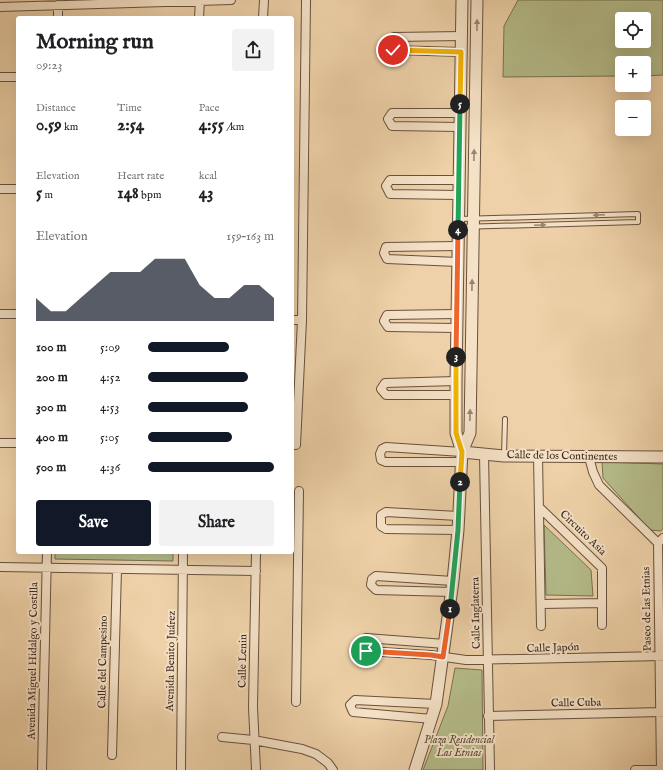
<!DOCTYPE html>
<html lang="en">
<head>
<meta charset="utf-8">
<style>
  body { margin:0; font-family:"IM FELL English",serif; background:#f2f2f2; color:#202124; height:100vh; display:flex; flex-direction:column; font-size:15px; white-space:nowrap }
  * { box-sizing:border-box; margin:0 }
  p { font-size:13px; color:#757577 }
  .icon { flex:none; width:22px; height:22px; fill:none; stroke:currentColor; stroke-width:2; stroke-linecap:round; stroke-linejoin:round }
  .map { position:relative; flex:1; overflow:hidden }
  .sheet { position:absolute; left:16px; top:16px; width:278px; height:538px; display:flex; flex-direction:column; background:#fff; border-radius:4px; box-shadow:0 4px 16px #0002 }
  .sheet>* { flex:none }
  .controls { position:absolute; left:615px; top:12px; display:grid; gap:8px }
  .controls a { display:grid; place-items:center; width:36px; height:36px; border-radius:4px; background:#fff; box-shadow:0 4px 16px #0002; font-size:20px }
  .pin { position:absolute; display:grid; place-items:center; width:34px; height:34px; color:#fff; margin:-17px; border:2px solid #fff; border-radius:50%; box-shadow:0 1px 4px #0007 }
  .km { position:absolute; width:20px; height:20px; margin:-10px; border-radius:50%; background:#222; color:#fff; font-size:11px; line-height:20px; text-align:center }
  .round { display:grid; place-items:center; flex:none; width:42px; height:42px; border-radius:4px; background:#f2f2f2 }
  .headline { display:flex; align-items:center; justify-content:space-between; height:68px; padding:0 20px }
  h1 { font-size:22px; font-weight:700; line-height:30px }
  .figures { display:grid; grid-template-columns:repeat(3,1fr); gap:6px; height:68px; padding:4px 20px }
  .figures div { display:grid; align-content:center }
  .figures b { font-size:17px; font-weight:700 }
  .figures small { font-size:11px; font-weight:400 }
  .figures p { font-size:11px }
  .chart { height:112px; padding:8px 20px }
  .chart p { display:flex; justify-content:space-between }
  .chart svg { width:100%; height:72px; margin-top:4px; fill:#111827; opacity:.7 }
  .primary-button { display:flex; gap:8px; margin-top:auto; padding:8px 20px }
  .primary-button a { flex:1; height:46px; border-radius:4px; background:#111827; color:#fff; font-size:16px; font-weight:700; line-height:46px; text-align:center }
  .primary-button a+a { background:#f2f2f2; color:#202124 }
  ul { padding:0 20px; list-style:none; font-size:13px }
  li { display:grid; grid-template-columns:64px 48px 1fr; align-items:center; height:30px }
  li i { height:10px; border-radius:5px; background:#111827 }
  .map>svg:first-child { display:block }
  .green { fill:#b5bc8a; stroke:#787153; fill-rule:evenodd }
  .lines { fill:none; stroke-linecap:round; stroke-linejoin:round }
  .service-casing { stroke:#68513f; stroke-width:6 }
  .minor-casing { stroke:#68513f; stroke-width:10 }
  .tertiary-casing { stroke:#68513f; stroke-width:13 }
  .service { stroke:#f4e1c6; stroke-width:4 }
  .minor { stroke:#f4e1c6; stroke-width:8 }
  .tertiary { stroke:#f4e1c6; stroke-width:11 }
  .oneway { fill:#988471 }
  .split-1-casing { stroke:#fff; stroke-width:8 }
  .split-2-casing { stroke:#fff; stroke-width:8 }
  .split-3-casing { stroke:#fff; stroke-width:8 }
  .split-4-casing { stroke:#fff; stroke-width:8 }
  .split-5-casing { stroke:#fff; stroke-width:8 }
  .split-6-casing { stroke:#fff; stroke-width:8 }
  .split-1 { stroke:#f0652b; stroke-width:5 }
  .split-2 { stroke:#22a559; stroke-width:5 }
  .split-3 { stroke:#f5b400; stroke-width:5 }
  .split-4 { stroke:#f0652b; stroke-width:5 }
  .split-5 { stroke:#22a559; stroke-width:5 }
  .split-6 { stroke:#f5b400; stroke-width:5 }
  .labels { text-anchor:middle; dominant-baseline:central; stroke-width:4; stroke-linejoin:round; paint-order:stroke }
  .street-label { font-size:11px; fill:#3c261c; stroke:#f4e1c6 }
  .park-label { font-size:11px; font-style:italic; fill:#5a4c38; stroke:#f4e1c6 }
</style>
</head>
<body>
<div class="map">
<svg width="663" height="770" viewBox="0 0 663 770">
  <rect width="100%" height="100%" fill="#eed1a8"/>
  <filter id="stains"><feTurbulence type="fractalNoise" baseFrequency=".005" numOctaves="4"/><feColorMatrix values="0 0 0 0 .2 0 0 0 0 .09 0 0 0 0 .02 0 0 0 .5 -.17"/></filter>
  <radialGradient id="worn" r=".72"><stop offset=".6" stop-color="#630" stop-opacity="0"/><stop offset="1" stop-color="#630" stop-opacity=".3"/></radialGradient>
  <path class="green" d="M518 0H663V75L644 76V63H622V76L503 77 504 26ZM622 19H644V41H622Z
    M602 462 663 464V528L661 531 650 530 603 478Z
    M544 525 591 570 593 596 546 595Z
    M55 552H173V561L55 559Z
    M455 668 482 670 483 770H423L448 706Z"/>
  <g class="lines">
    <g class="service-casing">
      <path id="service" d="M459 219 638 214V222L459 227
        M504 455 505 419"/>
    </g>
    <g class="minor-casing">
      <path id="minor" d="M0 7 231 0
        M58 18V5
        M199 18 200 0
        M263 18 264 0
        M461 52 393 50 390 43 394 37 462 36
        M0 77H18
        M460 127 392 126 388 119 392 113H460
        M0 189H18
        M459 195 390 194 386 186 390 180H459
        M458 262 387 259 384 253 386 247 458 246
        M0 314H18
        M292 320H302
        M456 328 388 327 384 321 387 315 457 314
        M456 395H386L381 389 385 383 456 381
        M0 443H18
        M292 445H296L302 320 306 0
        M484 455 490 770
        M538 456 541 626
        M589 457 593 472 599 485 658 543
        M461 462H386L381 460 380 454 382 449 386 447 462 452
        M539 507 602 568V625
        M458 530 386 529 381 526V515L386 512 458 516
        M256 552 253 707 256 770
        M0 567 256 571
        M452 592 376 590 371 585 372 579 376 576 453 581
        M541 604 602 603
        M445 644 366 638 363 644 366 651 431 655 466 660 663 656
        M296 702 299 491
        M488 716 663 712
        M432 719 353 712 350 705 355 700 436 704
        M222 737 253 740 302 749 316 754 328 763 333 770
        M112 755 117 569
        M42 770 47 552
        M181 770 183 552
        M635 770H663
        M661 770 658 543 663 538"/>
    </g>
    <g class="tertiary-casing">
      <path id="tertiary" d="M462 452 470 433 477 0
        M462 452 504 456 663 457
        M415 770 436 704 453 581 458 530 462 452 456 433V381L462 0"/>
    </g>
    <use href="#service" class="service"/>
    <use href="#minor" class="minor"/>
    <use href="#tertiary" class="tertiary"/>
  </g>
  <defs><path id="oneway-solid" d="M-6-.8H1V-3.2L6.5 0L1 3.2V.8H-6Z"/></defs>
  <g class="oneway">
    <use href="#oneway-solid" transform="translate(477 25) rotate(-89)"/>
    <use href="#oneway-solid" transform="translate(474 155) rotate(-89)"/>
    <use href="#oneway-solid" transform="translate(599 215) rotate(178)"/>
    <use href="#oneway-solid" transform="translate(540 225) rotate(-2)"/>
    <use href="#oneway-solid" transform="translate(472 285) rotate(-89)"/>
    <use href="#oneway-solid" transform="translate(470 415) rotate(-89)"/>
  </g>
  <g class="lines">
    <g class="split-1-casing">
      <path id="split-1" d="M366 651 431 655 443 657 450 609"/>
    </g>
    <g class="split-2-casing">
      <path id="split-2" d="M450 609 458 530 460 482"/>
    </g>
    <g class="split-3-casing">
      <path id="split-3" d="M456 357V433L462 452 460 482"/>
    </g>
    <g class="split-4-casing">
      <path id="split-4" d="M456 357 458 230"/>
    </g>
    <g class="split-5-casing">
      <path id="split-5" d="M458 230 460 104"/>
    </g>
    <g class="split-6-casing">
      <path id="split-6" d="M393 50 461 52 460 104"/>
    </g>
    <use href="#split-1" class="split-1"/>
    <use href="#split-2" class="split-2"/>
    <use href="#split-3" class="split-3"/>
    <use href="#split-4" class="split-4"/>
    <use href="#split-5" class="split-5"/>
    <use href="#split-6" class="split-6"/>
  </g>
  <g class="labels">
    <g class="street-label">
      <text transform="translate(562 456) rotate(1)">Calle de los Continentes</text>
      <text transform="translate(583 533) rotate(44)">Circuito Asia</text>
      <text transform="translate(647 609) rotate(-91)">Paseo de las Etnias</text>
      <text transform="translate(476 613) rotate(-91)">Calle Inglaterra</text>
      <text transform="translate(553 648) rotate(-2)">Calle Japón</text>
      <text transform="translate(33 661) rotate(-89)">Avenida Miguel Hidalgo y Costilla</text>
      <text transform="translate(171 661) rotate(-89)">Avenida Benito Juárez</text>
      <text transform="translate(243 661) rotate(-89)">Calle Lenin</text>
      <text transform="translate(103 662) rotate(-89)">Calle del Campesino</text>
      <text transform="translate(576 703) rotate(-1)">Calle Cuba</text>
    </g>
    <g class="park-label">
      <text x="459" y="740">Plaza Residencial<tspan x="459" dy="13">Las Etnias</tspan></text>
    </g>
  </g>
  <rect width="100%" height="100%" filter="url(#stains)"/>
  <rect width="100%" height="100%" fill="url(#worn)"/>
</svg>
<div class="controls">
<a><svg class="icon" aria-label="locate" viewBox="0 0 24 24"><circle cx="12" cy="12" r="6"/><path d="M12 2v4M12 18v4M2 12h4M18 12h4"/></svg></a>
<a>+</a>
<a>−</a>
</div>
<div class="pin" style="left:366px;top:651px;background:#1e9e55"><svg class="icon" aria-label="arrive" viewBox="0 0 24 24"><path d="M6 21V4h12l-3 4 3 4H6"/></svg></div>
<div class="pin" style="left:393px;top:50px;background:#d93025"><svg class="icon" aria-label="check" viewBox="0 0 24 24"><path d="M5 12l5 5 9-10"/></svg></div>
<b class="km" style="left:450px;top:609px">1</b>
<b class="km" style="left:460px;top:482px">2</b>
<b class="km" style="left:456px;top:357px">3</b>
<b class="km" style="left:458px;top:230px">4</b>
<b class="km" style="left:460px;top:104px">5</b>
<section class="sheet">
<div class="headline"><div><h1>Morning run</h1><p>09:23</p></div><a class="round"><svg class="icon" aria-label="share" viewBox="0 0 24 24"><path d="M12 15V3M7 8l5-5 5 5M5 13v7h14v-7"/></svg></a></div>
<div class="figures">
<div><p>Distance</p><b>0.59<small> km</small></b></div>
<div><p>Time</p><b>2:54</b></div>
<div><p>Pace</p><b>4:55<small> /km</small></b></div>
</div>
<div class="figures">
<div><p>Elevation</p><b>5<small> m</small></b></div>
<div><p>Heart rate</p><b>148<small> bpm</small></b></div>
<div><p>kcal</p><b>43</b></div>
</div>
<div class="chart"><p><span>Elevation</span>159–163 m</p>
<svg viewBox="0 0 160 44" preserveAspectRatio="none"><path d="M0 44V30L10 38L20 38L30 30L40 22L50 14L60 14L70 14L80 6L90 6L100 6L110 22L120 30L130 30L140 22L150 22L160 30V44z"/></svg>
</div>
<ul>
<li><b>100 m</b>5:09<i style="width:64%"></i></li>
<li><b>200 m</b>4:52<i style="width:79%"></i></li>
<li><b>300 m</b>4:53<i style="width:79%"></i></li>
<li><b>400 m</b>5:05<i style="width:67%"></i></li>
<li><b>500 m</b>4:36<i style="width:100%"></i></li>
</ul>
<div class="primary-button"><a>Save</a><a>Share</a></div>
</section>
</div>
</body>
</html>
